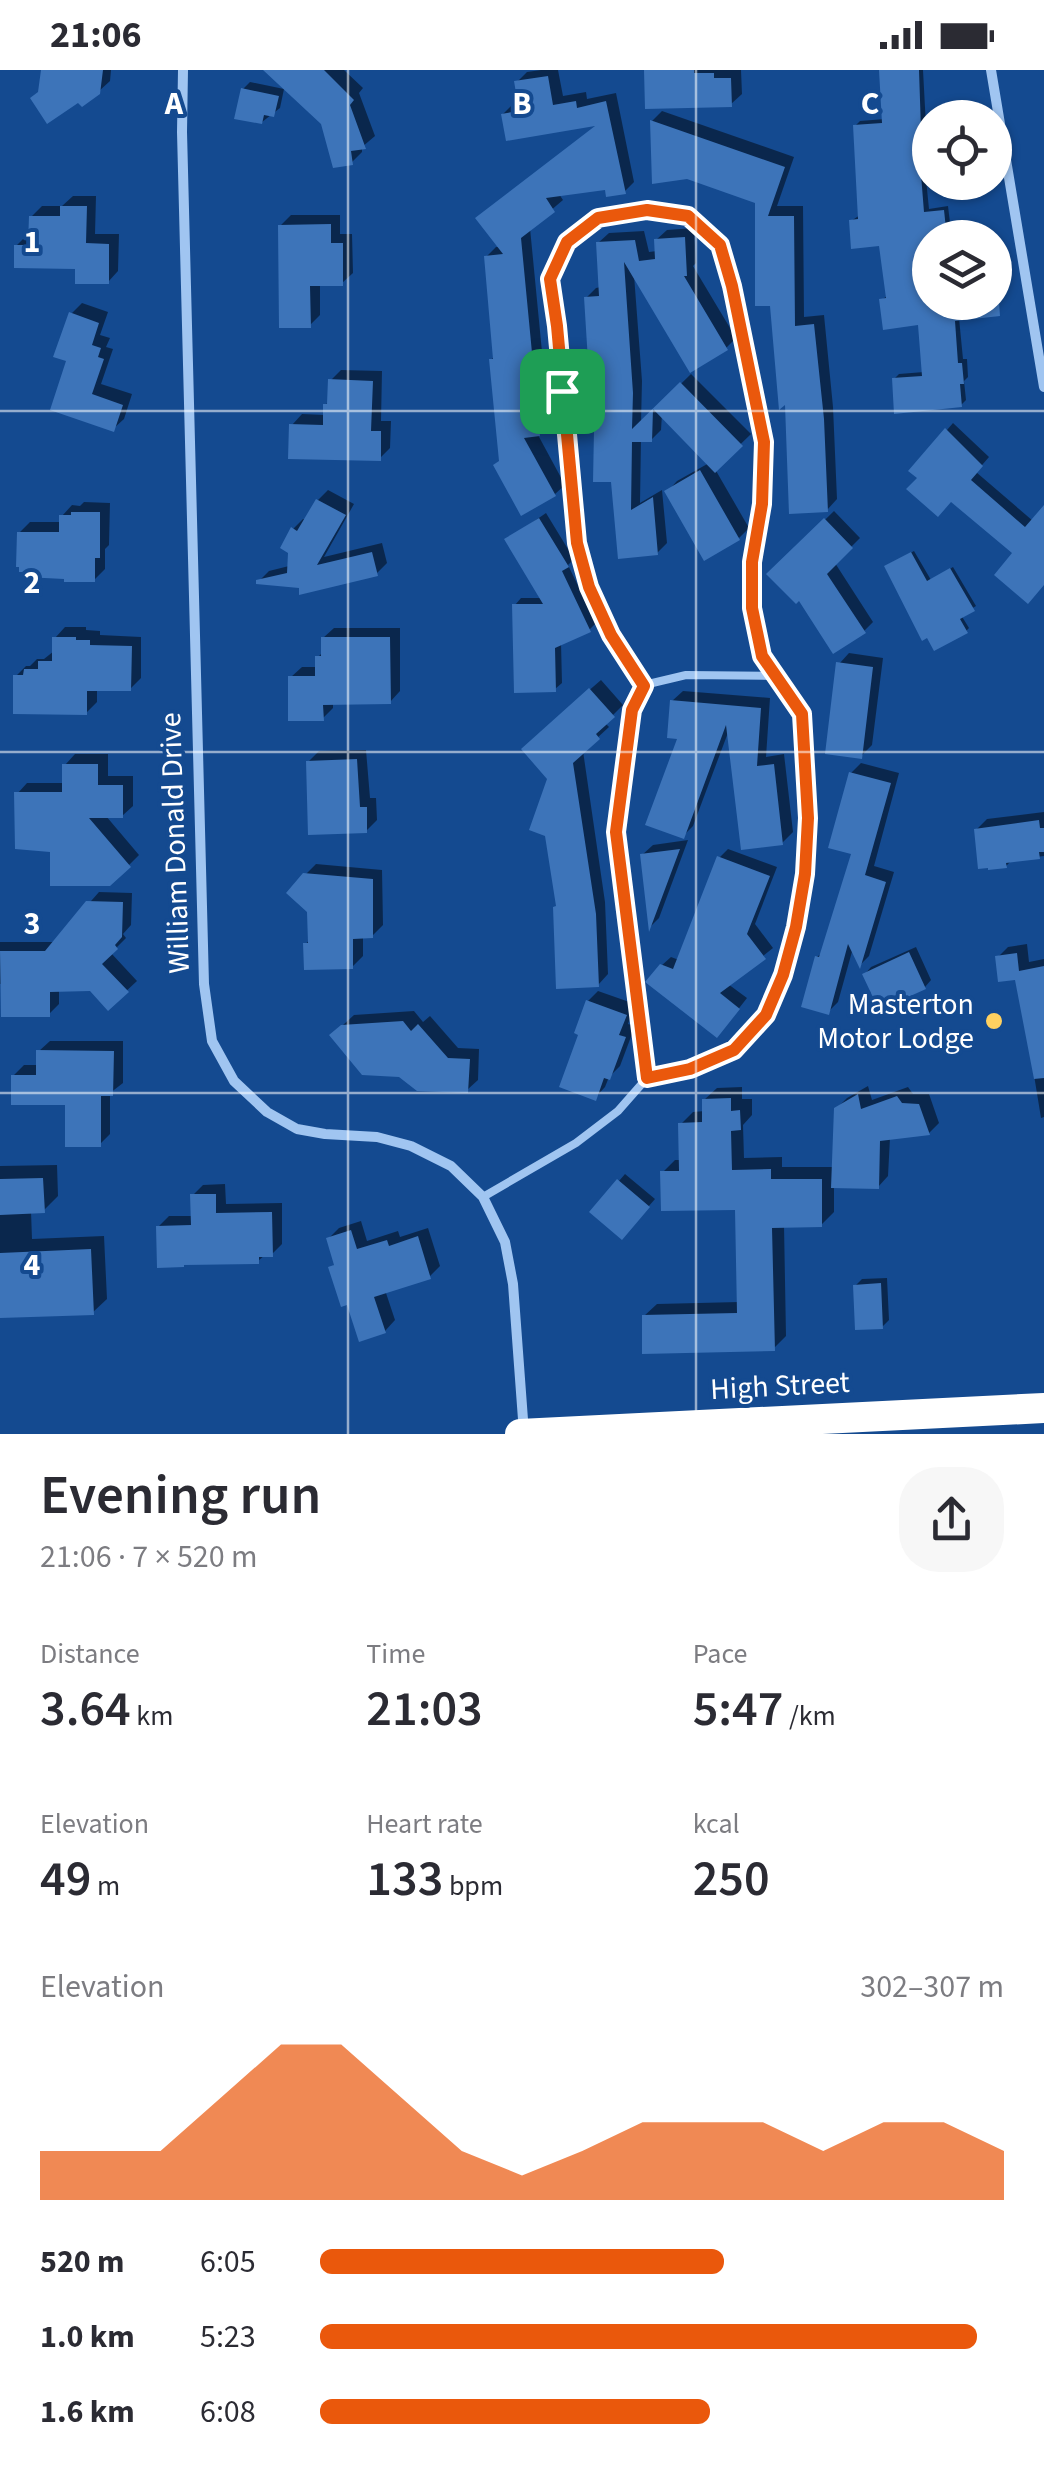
<!DOCTYPE html>
<html lang="en">
<head>
<meta charset="utf-8">
<style>
  body { margin:0; font-family:"Source Sans 3",sans-serif; background:#f7f7f7; color:#2b2b33; height:100vh; display:flex; flex-direction:column; font-size:38px; white-space:nowrap }
  * { box-sizing:border-box; margin:0 }
  p { font-size:32px; color:#7c7c81 }
  .icon { flex:none; width:55px; height:55px; fill:none; stroke:currentColor; stroke-width:2; stroke-linecap:round; stroke-linejoin:round }
  .map { position:relative; height:1364px; overflow:hidden }
  .sheet { display:flex; flex-direction:column; background:#fff; flex:1 }
  .sheet>* { flex:none }
  .tools { position:absolute; left:912px; top:30px; display:grid; gap:20px }
  .tools a { display:grid; place-items:center; width:100px; height:100px; border-radius:50%; background:#fff; box-shadow:0 2px 8px #0004; font-size:50px }
  .pin { position:absolute; display:grid; place-items:center; width:85px; height:85px; color:#fff; margin:-42px; border-radius:20px; box-shadow:0 5px 15px #0006 }
  .round { display:grid; place-items:center; flex:none; width:105px; height:105px; border-radius:40px; background:#f7f7f7 }
  .head { display:flex; align-items:center; justify-content:space-between; height:170px; padding:0 40px }
  h1 { font-size:55px; font-weight:600; line-height:75px }
  .stats { display:grid; grid-template-columns:repeat(3,1fr); gap:15px; height:170px; padding:10px 40px }
  .stats div { display:grid; align-content:center }
  .stats b { font-size:50px; font-weight:600 }
  .stats small { font-size:28px; font-weight:400 }
  .stats p { font-size:28px }
  .chart { height:280px; padding:20px 40px }
  .chart p { display:flex; justify-content:space-between }
  .chart svg { width:100%; height:180px; margin-top:10px; fill:#ea580c; opacity:.7 }
  ul { padding:0 40px; list-style:none; font-size:32px }
  li { display:grid; grid-template-columns:160px 120px 1fr; align-items:center; height:75px }
  li i { height:25px; border-radius:12px; background:#ea580c }
  .status { display:flex; justify-content:space-between; align-items:center; height:70px; padding:0 50px; background:#fff; direction:ltr }
  .status svg { height:28px; fill:currentColor }
  .map>svg:first-child { display:block }
  .shadow { fill:#0007 }
  .building { fill:#3d74b9 }
  .lines { fill:none; stroke-linecap:round; stroke-linejoin:round }
  .lane { stroke:#a0c5f1; stroke-width:8 }
  .street { stroke:#a0c5f1; stroke-width:10 }
  .highway { stroke:#fff; stroke-width:30 }
  .route-casing { stroke:#fff; stroke-width:20 }
  .route { stroke:#ea580c; stroke-width:12 }
  .grid { fill:none; stroke:#fff; stroke-width:2.5; stroke-opacity:0.55 }
  .poi-dot { fill:#ffd160; stroke:#144a90; stroke-width:4 }
  .labels { text-anchor:middle; dominant-baseline:central; stroke-width:8; stroke-linejoin:round; paint-order:stroke }
  .street-label { font-size:30px; fill:#fff; stroke:#144a90 }
  .poi-label { font-size:30px; fill:#fff; stroke:#144a90; text-anchor:end }
  .grid-label { font-size:32px; text-anchor:middle; font-weight:bold; fill:#fff; stroke:#144a90; stroke-width:8; stroke-linejoin:round; paint-order:stroke }
</style>
</head>
<body>
<div class="status"><b>21:06</b><svg viewBox="0 0 49 12"><path d="M0 12V9h3v3zM5 12V6h3v6zM10 12V3h3v9zM15 12V0h3v12zM26 1h20v11H26zM47 4h2v5h-2z"/></svg></div>
<div class="map">
<svg width="1044" height="1364" viewBox="0 0 1044 1364">
  <rect width="100%" height="100%" fill="#144a90"/>
  <path class="shadow" d="M43 0H111L110 11 98 22Z
    M276 0H344L363 18 359 23 375 66 362 77V82L352 92 323 52Z
    M541 0H558L563 26 586 22 587 29 616 23 634 112 624 122 607 117 559 124 563 130 530 158 549 354 538 365 565 415 555 424 502 390 491 290 495 286 486 187 496 177H500L600 53 503 44 513 34 520 33 517 12 527 2Z
    M646 0H741L742 24 731 34Z
    M841 0H923L926 56H930V89H924L929 139 948 136 951 161 946 167 930 168V232L959 248 963 289H967L968 307 964 311 966 330 961 335 894 309 899 304 924 302 921 253 882 230 888 225 881 173 851 151 860 145 855 56 860 51 885 49 882 0Z
    M250 12 284 19 280 38 262 52 243 19Z
    M662 41 794 87 777 136H803L804 247 824 245 833 337 837 429 827 440 787 329 757 131 688 107 654 111 652 51Z
    M73 126H96L95 164H119L118 201 108 212 77 197 16 176 27 165H31V147L42 136H62Z
    M291 145H340V164H352L353 203 342 213 320 214V245L310 255 280 156Z
    M694 158 696 193 693 196 736 268 726 278 634 205 642 311 641 353 691 304 751 364 715 399 749 458 739 468 667 422 677 411 709 393 662 344 661 360 651 370 641 369 640 433 662 420 667 473 657 483 620 486 613 410 586 228 596 218 601 217 598 173 609 163 644 161 649 182 657 181 656 170 667 160Z
    M82 233 108 242 100 265 110 268 106 277 113 279 101 314 132 324 124 349 113 359 69 290 71 244Z
    M341 300 382 301 381 351H391L390 378 380 388 292 355 302 344 325 345V335L330 331 331 310Z
    M953 353 989 387 976 402 1033 451 1044 439V513L1016 483 920 407 947 360Z
    M328 420 354 434 324 487 382 473 387 493 377 503 302 515 259 511 269 501 289 496 293 459 303 449 306 450 318 430Z
    M84 432 110 433 109 475 105 479V499L94 510 19 463 30 452H62V446L72 435 80 436Z
    M834 441 860 468 835 493 873 552 864 561 800 527 770 504Z
    M546 443 574 489 568 495 596 553 590 559 561 573 562 613 555 619 515 535 521 528H543L507 470Z
    M914 481 931 510 953 497 976 536 961 545 969 558 966 561 889 494Z
    M65 557H86V560L100 561V565L141 567V608L130 619 97 618V632L86 643 16 606 26 596H30L37 589H44L54 581 55 568Z
    M334 558H400V621L390 632H333V638L323 648 291 607 302 597H318V587L323 582V568Z
    M849 583 883 588 872 675 861 686 839 594Z
    M601 610 623 635 605 653 609 657 583 681 605 832 608 904 598 915 558 835 550 708 534 668Z
    M683 621 770 628 766 687 784 684 793 762 782 773 729 660 693 756 683 766 680 667 672 631Z
    M366 680 370 728H376L377 750 366 761 308 692 319 681Z
    M75 684H108V706H133V736L122 746H106L139 785 129 795 52 780 17 724 27 713H65V695Z
    M861 693 899 703 874 796 894 802 869 886 860 895 853 878 838 932 828 942 817 887 824 881 854 782 851 703Z
    M1044 742V786L1012 790 1006 796 976 760 987 749Z
    M688 770 659 848 651 856 642 785 653 775Z
    M728 779 777 797 755 854 773 878 728 914 747 928 726 955 661 896 671 887 679 890 719 788Z
    M316 794 382 800 383 855 372 866H363V886L352 897 306 874 310 869 305 805Z
    M99 822 132 823 131 855 123 864 126 868 111 883 137 911 108 938 91 918 59 919V934L49 944 4 914H0V872H55Z
    M1027 874 1029 892 1044 889V1047L1041 1048 1018 907 998 887 1008 877Z
    M916 877 931 910 925 917 865 904 871 897Z
    M598 921 635 934 628 954 635 956 620 996 609 1007 605 1017 595 1028 582 964 588 931Z
    M414 941 423 952 430 946 458 978 479 979 478 1010 467 1020 332 965 354 945Z
    M50 971H123V1013L110 1023V1064L100 1074 68 1033 13 1006 24 995H39V981Z
    M868 1016 872 1030 908 1017 913 1024H929L939 1053 929 1063 890 1068 888 1106 878 1117 834 1115V1142L821 1155H784L786 1266 774 1278 644 1246 657 1234 739 1232 737 1137 663 1102 675 1090H682L681 1054 693 1042 705 1041 704 1030 717 1018 742 1017V1029H752V1045L743 1055 744 1088 782 1087V1097H834L836 1039 847 1028Z
    M57 1095 58 1126 44 1140 31 1141 32 1169 104 1166 107 1229 92 1243 0 1246V1096Z
    M625 1104 655 1129 628 1160 619 1111Z
    M225 1114 226 1134 282 1133V1174L272 1184 265 1185 258 1191 158 1157 169 1146H193V1125L203 1115Z
    M361 1151 367 1171 398 1161 400 1167 428 1158 440 1196 430 1206 385 1220 395 1250 385 1261 349 1232 331 1198 336 1193 329 1168 339 1158Z
    M887 1208 889 1250 882 1257 855 1216 862 1209Z"/>
  <path class="building" d="M41 0H103L100 24 82 37 78 33 47 54 30 28 38 22Z
    M263 0H324L354 30 350 35 366 79 351 81 353 95 333 98 321 54Z
    M644 0H694V3H714V8H731L732 37 645 39Z
    M879 0H919L921 60H930V91L920 92 924 142 944 140 947 168H930V232H999L1000 246 955 251 958 293H962L964 314H960L962 337 894 344 892 308 922 306 918 255 883 260 879 229 886 228 879 176 851 179 849 150 858 149 853 55 882 53Z
    M548 6 553 35 576 31 577 38 606 31 626 124 606 127 605 120 546 128 555 142 521 168 540 366 524 368 556 426 521 446 493 395 499 391 489 289H493L484 186 503 184 475 148 595 56 506 71 501 44 519 41 514 11Z
    M241 18 279 26 274 47 264 45 262 54 234 49Z
    M650 50 785 97 768 146H794L795 256 814 254 824 349 828 442 789 444 785 335 779 340 770 236H755V133L687 109 652 114Z
    M60 136H87L86 173 109 174V214H75V199L14 198V175H28L29 146H60Z
    M331 154V173H343V216H310L311 258H279L278 155Z
    M685 167 687 206H684L728 280 690 303 624 192 633 323 632 359 680 312 743 376 715 403 653 339 652 372H632L631 440 653 427 658 485 618 489 611 412H593L595 307H589L584 227 599 226 596 172 635 170 639 191 655 189 654 169Z
    M69 242 99 253 92 275 101 278 98 287 104 289 92 324 123 335 114 362 50 340 66 291 53 287Z
    M328 309 373 311 371 361H381V391L288 389 289 354 323 355V334H327Z
    M945 358 983 396 971 410 1025 457 1044 435V515L1028 534 994 505 1012 483 951 432 938 447 906 419 917 408 908 401Z
    M700 400 740 470 704 491 664 421Z
    M316 429 346 445 317 495 372 482 378 506 299 525V518L256 514V510L287 503 288 483 280 478 291 457 297 461Z
    M71 442H100V488H95V512H64V509L25 507V502H19V497H16L17 462H59V445H71Z
    M539 448 569 497 562 501 591 562 555 578 556 622 514 623 512 534H543L504 469Z
    M824 448 853 478 827 504 866 563 833 584 799 531 796 534 766 504Z
    M911 482 927 511 950 498 975 541 960 549 968 563 934 581 927 568 922 571 884 496Z
    M52 567H76V570H90V575L132 576 131 621H87V645L13 644V605H23L24 599H38V591H52Z
    M321 567H390L391 634 323 635 324 651H288V606H315V586H321Z
    M836 592 873 597 862 689 825 684Z
    M589 618 615 647 596 664 600 669 573 693 596 844 599 917 556 919 553 837 556 836 545 766 529 760 547 709 521 679Z
    M670 630 761 638 757 696 774 694 783 775 741 780 726 655 684 769 645 755 677 669 667 668Z
    M357 689 360 737H367V763L308 765 306 691Z
    M62 694H98V715H123V748H89L131 797 110 816H50V782L15 779 14 722H62Z
    M849 702 891 713 865 805 886 812 860 899 848 874 829 945 801 937 815 886 819 887 851 784 828 778Z
    M1039 750 1040 758H1044V782H1039L1040 789 1006 793 1007 798 988 800V798L978 799 974 759Z
    M680 779 649 862 640 784Z
    M717 786 770 806 747 864 766 889 720 923 740 939 717 968 645 912 660 894 673 899Z
    M303 803 373 809V868L353 869V899L304 900 303 873H308L307 842 286 823Z
    M86 831 123 832 122 867 115 875 118 879 102 894 129 922 108 941 90 921 50 922V947H1L0 881H45Z
    M909 882 926 919 879 940 862 904Z
    M1017 883 1019 901 1044 896V1008L1034 1009 1015 910 998 912 995 886Z
    M586 930 627 945 619 965 626 967 610 1010 604 1008 596 1031 559 1017 578 965 574 963Z
    M403 951 411 961 418 954 448 988 470 989 468 1023 417 1021 399 1007 362 1005 329 965 341 955Z
    M36 980 114 981 113 1026H101V1077H65V1035H11V1005H36Z
    M858 1024 861 1039 897 1026 902 1033 919 1034 930 1065 880 1071 879 1119 831 1118 834 1038Z
    M731 1028V1041L740 1040 741 1060 731 1061 732 1100 771 1099V1109H822V1157L772 1158 775 1281 642 1284V1245L737 1243 735 1140 661 1141 660 1101H679L678 1053 702 1052V1029Z
    M43 1108 45 1143 0 1145V1109Z
    M617 1109 650 1137 622 1170 589 1142Z
    M190 1124H216V1143L272 1142 273 1187H259V1194L184 1195V1197L157 1198 156 1156 191 1155Z
    M351 1160 357 1179 387 1170 389 1176 418 1166 431 1209 374 1227 386 1263 359 1272 347 1235 341 1237 328 1197 334 1195 326 1168Z
    M91 1179 94 1245 0 1248V1183Z
    M881 1213 883 1259 855 1260 853 1215Z"/>
  <g class="lines">
    <path class="lane" d="M647 140 688 146 720 175 732 216 764 372 763 434 752 492V538L763 587 802 643 808 748 805 804 796 857 783 905 766 945 734 980 690 999 647 1008 615 762 633 640 644 615 611 565 589 517 577 473 557 256 550 209 567 172 598 148Z
      M644 615 686 605 776 606
      M483 1127 576 1073 618 1041 647 1008"/>
    <path class="street" d="M183 0 182 62 204 914 212 971 234 1011 267 1042 297 1059 325 1064 377 1067 411 1076 451 1096 483 1127 505 1172 513 1214 524 1363
      M991 0 1044 317"/>
    <path class="highway" d="M520 1364 1044 1338"/>
  </g>
  <g class="lines">
    <g class="route-casing">
      <path id="route" d="M647 140 688 146 720 175 732 216 764 372 762 434 752 492V538L762 586 802 644 808 748 805 804 796 857 783 905 766 945 734 980 690 999 647 1008 616 762 632 640 644 616 611 565 589 517 577 473 557 256 550 209 567 172 598 148Z"/>
    </g>
    <use href="#route" class="route"/>
  </g>
  <path class="grid" d="M348 0V1364M696 0V1364M0 341H1044M0 682H1044M0 1023H1044"/>
  <circle class="poi-dot" cx="994" cy="951" r="10"/>
  <g class="labels">
    <g class="street-label">
      <text transform="translate(175 773) rotate(-92)">William Donald Drive</text>
      <text transform="translate(780 1316) rotate(-3)">High Street</text>
    </g>
    <g class="poi-label">
      <text x="974" y="934">Masterton<tspan x="974" dy="34">Motor Lodge</tspan></text>
    </g>
  </g>
  <g class="grid-label">
    <text x="174" y="44">A</text>
    <text x="522" y="44">B</text>
    <text x="870" y="44">C</text>
    <text x="32" y="182">1</text>
    <text x="32" y="523">2</text>
    <text x="32" y="864">3</text>
    <text x="32" y="1205">4</text>
  </g>
</svg>
<div class="tools">
<a><svg class="icon" aria-label="locate" viewBox="0 0 24 24"><circle cx="12" cy="12" r="6"/><path d="M12 2v4M12 18v4M2 12h4M18 12h4"/></svg></a>
<a><svg class="icon" aria-label="layers" viewBox="0 0 24 24"><path d="M12 4l9 5-9 5-9-5zM3 14l9 5 9-5"/></svg></a>
</div>
<div class="pin" style="left:562px;top:321px;background:#1e9e55"><svg class="icon" aria-label="arrive" viewBox="0 0 24 24"><path d="M6 21V4h12l-3 4 3 4H6"/></svg></div>
</div>
<section class="sheet">
<div class="head"><div><h1>Evening run</h1><p>21:06 · 7 × 520 m</p></div><a class="round"><svg class="icon" aria-label="share" viewBox="0 0 24 24"><path d="M12 15V3M7 8l5-5 5 5M5 13v7h14v-7"/></svg></a></div>
<div class="stats">
<div><p>Distance</p><b>3.64<small> km</small></b></div>
<div><p>Time</p><b>21:03</b></div>
<div><p>Pace</p><b>5:47<small> /km</small></b></div>
</div>
<div class="stats">
<div><p>Elevation</p><b>49<small> m</small></b></div>
<div><p>Heart rate</p><b>133<small> bpm</small></b></div>
<div><p>kcal</p><b>250</b></div>
</div>
<div class="chart"><p><span>Elevation</span>302–307 m</p>
<svg viewBox="0 0 160 44" preserveAspectRatio="none"><path d="M0 44V32L10 32L20 32L30 19L40 6L50 6L60 19L70 32L80 38L90 32L100 25L110 25L120 25L130 32L140 25L150 25L160 32V44z"/></svg>
</div>
<ul>
<li><b>520 m</b>6:05<i style="width:59%"></i></li>
<li><b>1.0 km</b>5:23<i style="width:96%"></i></li>
<li><b>1.6 km</b>6:08<i style="width:57%"></i></li>
</ul>
</section>
</body>
</html>
